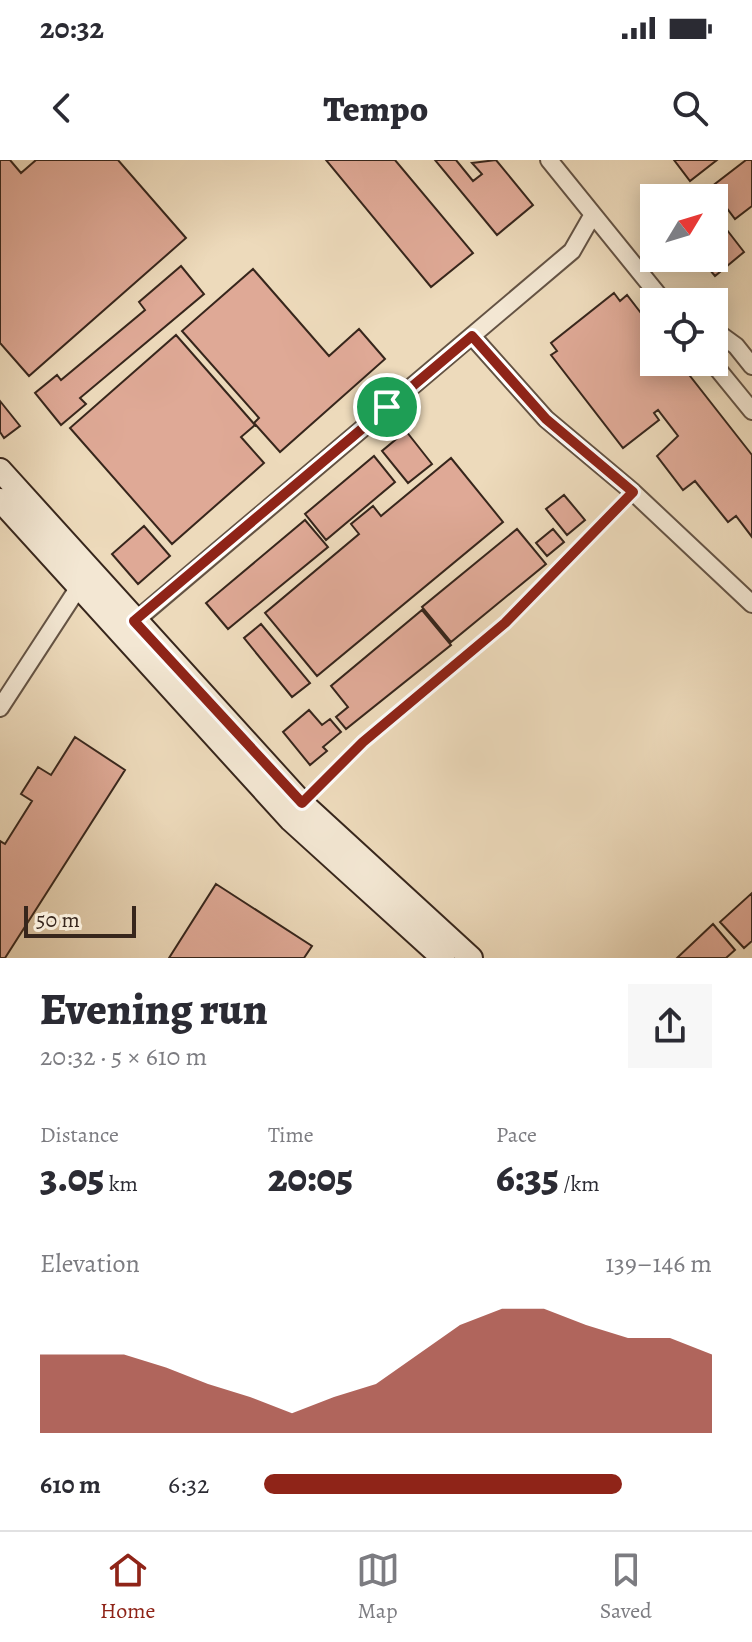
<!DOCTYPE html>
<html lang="en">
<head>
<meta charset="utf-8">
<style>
  body { margin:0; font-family:Alegreya,serif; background:#f7f7f7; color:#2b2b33; height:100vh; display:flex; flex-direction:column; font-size:30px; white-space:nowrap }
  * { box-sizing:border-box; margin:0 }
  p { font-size:26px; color:#7c7c81 }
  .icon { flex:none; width:44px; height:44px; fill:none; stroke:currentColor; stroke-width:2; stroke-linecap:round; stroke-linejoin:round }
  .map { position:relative; height:798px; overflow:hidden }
  .drawer { display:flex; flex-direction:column; background:#fff; flex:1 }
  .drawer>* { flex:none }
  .needle { width:52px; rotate:52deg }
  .controls { position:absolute; left:640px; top:24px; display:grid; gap:16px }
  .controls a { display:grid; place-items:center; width:88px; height:88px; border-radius:0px; background:#fff; box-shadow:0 4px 20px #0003; font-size:40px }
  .scale { position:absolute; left:24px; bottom:20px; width:112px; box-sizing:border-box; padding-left:8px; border:4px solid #37261c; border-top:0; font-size:22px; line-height:28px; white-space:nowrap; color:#37261c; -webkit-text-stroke:6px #f3e7d3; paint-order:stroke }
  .pin { position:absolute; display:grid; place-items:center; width:68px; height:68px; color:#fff; margin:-34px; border:4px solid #fff; border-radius:50%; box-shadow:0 2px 8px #0007 }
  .round { display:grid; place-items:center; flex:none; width:84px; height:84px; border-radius:0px; background:#f7f7f7 }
  .summary { display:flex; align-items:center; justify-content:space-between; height:136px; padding:0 40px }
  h1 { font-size:44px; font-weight:800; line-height:60px }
  .stats { display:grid; grid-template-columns:repeat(3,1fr); gap:12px; height:136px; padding:8px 40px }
  .stats div { display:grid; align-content:center }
  .stats b { font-size:40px; font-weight:800 }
  .stats small { font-size:22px; font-weight:400 }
  .stats p { font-size:22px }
  .chart { height:224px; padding:16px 40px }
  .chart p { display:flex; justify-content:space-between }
  .chart svg { width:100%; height:144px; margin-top:8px; fill:#8f2418; opacity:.7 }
  ul { padding:0 40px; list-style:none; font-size:26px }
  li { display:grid; grid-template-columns:128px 96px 1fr; align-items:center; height:60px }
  li i { height:20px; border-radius:10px; background:#8f2418 }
  .status { display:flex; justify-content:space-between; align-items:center; height:56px; padding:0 40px; background:#fff; direction:ltr }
  .status svg { height:22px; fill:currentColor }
  header { display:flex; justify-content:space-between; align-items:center; height:104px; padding:0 40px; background:#fff; font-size:36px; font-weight:800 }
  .tabs { display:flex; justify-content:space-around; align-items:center; height:112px; border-top:2px solid #e1e1e2; background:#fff; font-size:22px; color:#7c7c81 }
  .tabs a { display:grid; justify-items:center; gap:4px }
  .tabs .on { color:#8f2418 }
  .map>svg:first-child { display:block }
  .building { fill:#dfa996; stroke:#37261c; stroke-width:2 }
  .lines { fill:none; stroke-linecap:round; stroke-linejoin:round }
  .minor-casing { stroke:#645344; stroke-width:20 }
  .secondary-casing { stroke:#37261c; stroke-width:26 }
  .path { stroke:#37261c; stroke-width:3; stroke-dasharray:2 4; stroke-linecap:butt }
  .minor { stroke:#f3e7d3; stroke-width:16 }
  .secondary { stroke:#f3e7d3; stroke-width:22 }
  .route-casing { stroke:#fff; stroke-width:16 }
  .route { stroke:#8f2418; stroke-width:10 }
</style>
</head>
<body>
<div class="status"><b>20:32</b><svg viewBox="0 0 49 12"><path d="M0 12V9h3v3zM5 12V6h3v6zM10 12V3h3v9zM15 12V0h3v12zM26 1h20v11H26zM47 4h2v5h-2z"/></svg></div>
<header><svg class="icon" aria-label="back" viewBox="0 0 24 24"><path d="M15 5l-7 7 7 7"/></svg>Tempo<svg class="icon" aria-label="search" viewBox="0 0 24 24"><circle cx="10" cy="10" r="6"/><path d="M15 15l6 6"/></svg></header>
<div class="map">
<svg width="752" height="798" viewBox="0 0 752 798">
  <rect width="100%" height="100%" fill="#eddabb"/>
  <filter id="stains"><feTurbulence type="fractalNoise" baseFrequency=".0025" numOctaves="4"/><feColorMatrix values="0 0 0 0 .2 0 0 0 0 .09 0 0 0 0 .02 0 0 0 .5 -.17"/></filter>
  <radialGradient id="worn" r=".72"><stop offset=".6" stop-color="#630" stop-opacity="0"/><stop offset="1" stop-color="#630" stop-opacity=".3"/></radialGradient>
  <path class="building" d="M0 0H10L21 13 36 0H118L186 78 29 216 0 183Z
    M326 0H395L473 93 431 127Z
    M435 0H456L473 21 482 14 472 3 496 0 533 45 497 75Z
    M674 0H717L690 21Z
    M746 0H752V46L735 59 711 27Z
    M727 70 744 92 715 116 700 98H714V81Z
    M181 106 204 134 80 238 86 244 61 265 35 233 57 215 61 220 145 150 139 142Z
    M253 109 329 196 359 169 385 199 280 292 254 263 259 258 182 171Z
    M614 133 620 141 627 135 654 170V202H679L752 295V377L736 356 728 362 695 321 683 330 657 296 678 276 658 250 654 253 659 260 623 288 551 195 557 191 551 183Z
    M176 175 255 265 241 277 264 303 172 384 70 268Z
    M0 241 20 266 4 278 0 272Z
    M406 271 432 304 408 323 382 291Z
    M374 296 395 322 326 380 305 354Z
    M451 298 503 362 317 516 265 453 359 374 351 364 373 346 381 356Z
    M564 335 585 360 567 375 546 349Z
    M305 360 328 387 228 469 206 443Z
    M144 366 170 396 138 424 112 394Z
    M517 369 546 404 451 482 422 447Z
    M553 369 564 382 547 396 536 383Z
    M422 450 451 485 346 569 336 557 348 547 331 526Z
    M261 464 310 523 292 537 244 478Z
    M309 550 322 565 330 559 341 572 323 587 327 591 310 605 283 572Z
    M75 577 125 610 5 798H0V681L5 684 32 641 21 634 38 607 51 615Z
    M216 724 312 786 304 798H169Z
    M752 733V781L744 788 720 762Z
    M713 764 735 790 726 798H677Z"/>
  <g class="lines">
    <g class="minor-casing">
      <path id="minor" d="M549 0 664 142
        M714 170 736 186 752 206
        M472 176 546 259 633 332 752 444
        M712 202 752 251
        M128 467 572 91 592 56
        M0 548 84 419"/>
    </g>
    <g class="secondary-casing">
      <path id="secondary" d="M0 310 302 643 471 798
        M0 340 291 660 443 798"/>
    </g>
    <path class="path" d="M315 630 363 582 505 463 622 344"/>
    <use href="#minor" class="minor"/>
    <use href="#secondary" class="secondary"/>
  </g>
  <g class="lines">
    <g class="route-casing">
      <path id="route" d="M472 176 546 259 633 332 505 463 363 582 302 643 134 461Z"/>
    </g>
    <use href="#route" class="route"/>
  </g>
  <rect width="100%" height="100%" filter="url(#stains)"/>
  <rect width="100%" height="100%" fill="url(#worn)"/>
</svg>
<div class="controls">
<a><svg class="needle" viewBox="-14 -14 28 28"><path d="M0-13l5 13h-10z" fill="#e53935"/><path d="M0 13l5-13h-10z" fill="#7c7c81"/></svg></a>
<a><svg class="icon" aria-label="locate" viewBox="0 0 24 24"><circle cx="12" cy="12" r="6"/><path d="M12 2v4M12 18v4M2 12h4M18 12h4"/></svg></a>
</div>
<div class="scale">50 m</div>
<div class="pin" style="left:387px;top:247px;background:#1e9e55"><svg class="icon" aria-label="arrive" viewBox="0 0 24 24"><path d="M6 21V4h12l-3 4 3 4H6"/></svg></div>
</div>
<section class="drawer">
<div class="summary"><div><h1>Evening run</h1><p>20:32 · 5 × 610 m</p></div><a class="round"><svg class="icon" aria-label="share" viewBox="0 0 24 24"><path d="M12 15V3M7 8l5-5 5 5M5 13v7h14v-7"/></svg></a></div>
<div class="stats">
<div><p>Distance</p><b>3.05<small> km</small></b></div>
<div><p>Time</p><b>20:05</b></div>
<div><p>Pace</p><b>6:35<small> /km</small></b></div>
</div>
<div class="chart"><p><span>Elevation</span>139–146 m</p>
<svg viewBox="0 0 160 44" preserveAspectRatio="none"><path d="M0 44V20L10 20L20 20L30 24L40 29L50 33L60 38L70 33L80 29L90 20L100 11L110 6L120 6L130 11L140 15L150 15L160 20V44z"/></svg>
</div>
<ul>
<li><b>610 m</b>6:32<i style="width:80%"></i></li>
</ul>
</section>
<nav class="tabs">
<a class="on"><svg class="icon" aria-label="home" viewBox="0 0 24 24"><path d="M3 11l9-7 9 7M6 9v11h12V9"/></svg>Home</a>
<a><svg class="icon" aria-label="map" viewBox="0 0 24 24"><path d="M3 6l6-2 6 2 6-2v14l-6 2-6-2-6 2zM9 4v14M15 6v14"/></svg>Map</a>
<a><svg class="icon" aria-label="saved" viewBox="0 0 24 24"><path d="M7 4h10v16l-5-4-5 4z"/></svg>Saved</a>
</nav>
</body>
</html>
